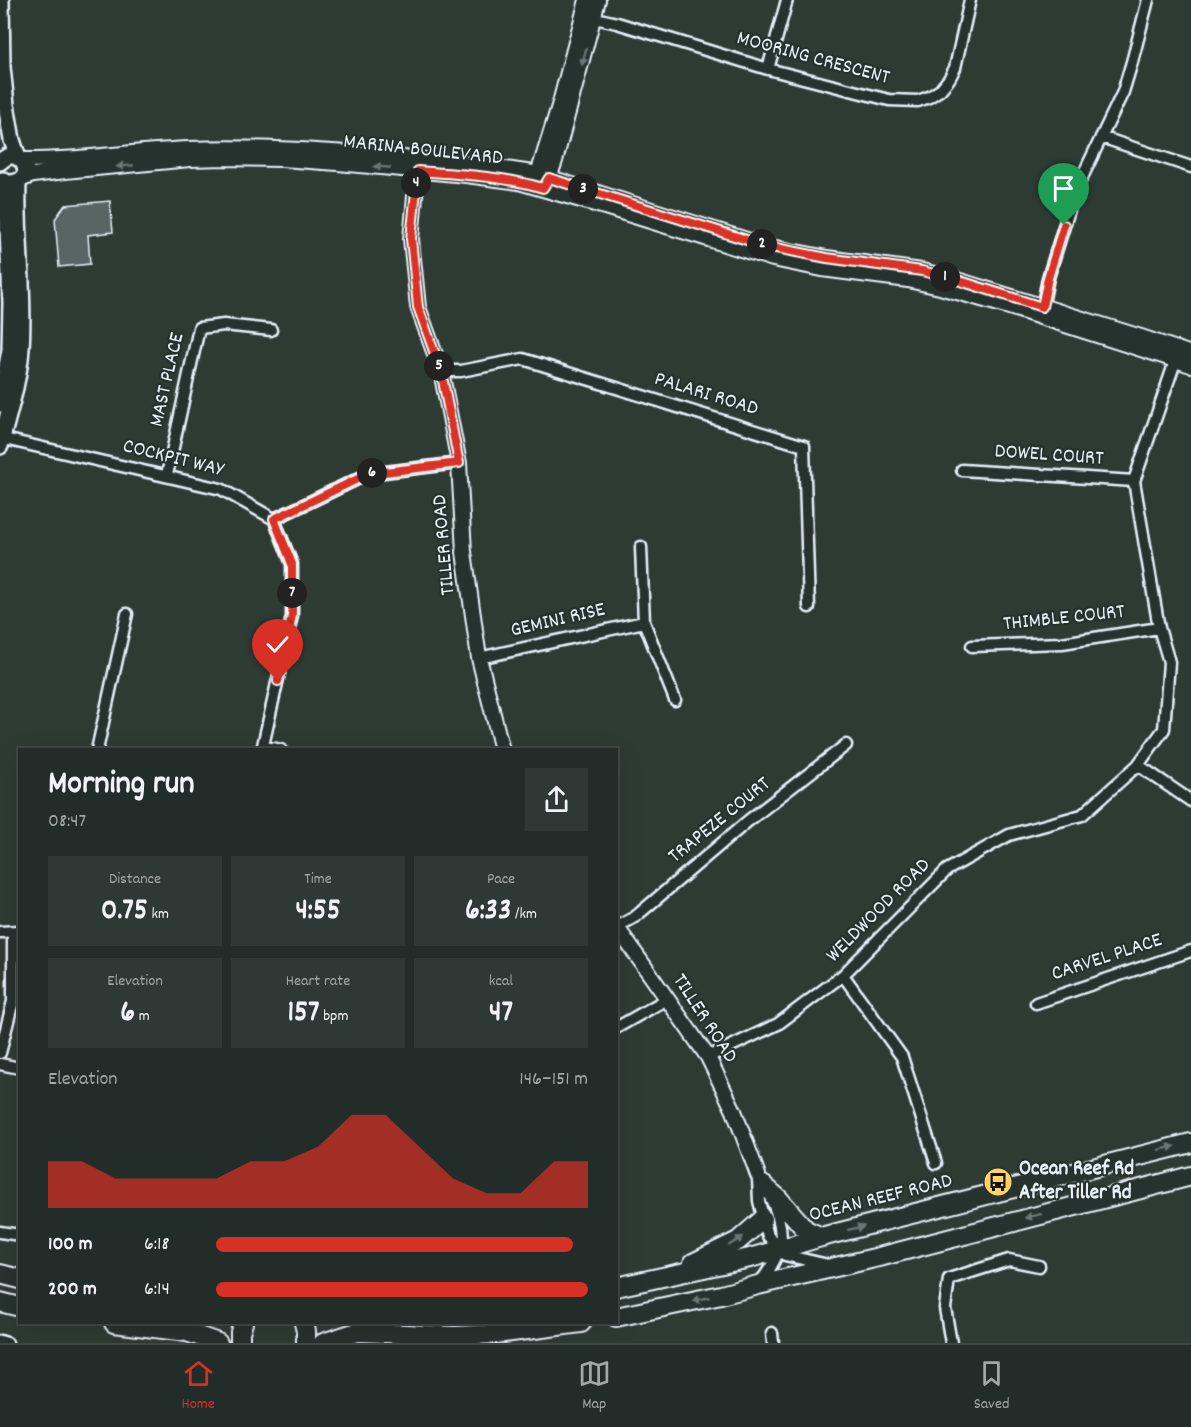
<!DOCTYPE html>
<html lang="en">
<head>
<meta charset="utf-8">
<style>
  body { margin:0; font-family:Dekko,sans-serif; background:#2e3834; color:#f1f3f6; height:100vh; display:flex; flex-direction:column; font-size:22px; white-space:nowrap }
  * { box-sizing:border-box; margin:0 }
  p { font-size:20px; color:#a2a7a8 }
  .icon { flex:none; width:33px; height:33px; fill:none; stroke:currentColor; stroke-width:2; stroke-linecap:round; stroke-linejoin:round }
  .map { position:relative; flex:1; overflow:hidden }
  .details { position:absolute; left:18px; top:748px; width:600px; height:576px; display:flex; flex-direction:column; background:#222c28; border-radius:0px; box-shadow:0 6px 24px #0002,0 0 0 2px #3f4845 }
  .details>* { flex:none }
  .pin { position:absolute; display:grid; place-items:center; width:51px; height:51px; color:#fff; margin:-62px -26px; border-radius:50% 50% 50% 0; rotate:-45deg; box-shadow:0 0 6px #0007 }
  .pin .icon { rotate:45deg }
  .km { position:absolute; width:30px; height:30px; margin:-15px; border-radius:50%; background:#222; color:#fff; font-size:16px; line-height:30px; text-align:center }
  .round { display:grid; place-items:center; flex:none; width:63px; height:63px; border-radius:0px; background:#2e3834 }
  .summary { display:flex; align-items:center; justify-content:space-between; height:102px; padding:0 30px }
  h1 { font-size:33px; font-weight:700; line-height:45px }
  .stats { display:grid; grid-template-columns:repeat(3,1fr); gap:9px; height:102px; padding:6px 30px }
  .stats div { display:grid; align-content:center; border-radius:0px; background:#2e3834; text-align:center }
  .stats b { font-size:30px; font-weight:700 }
  .stats small { font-size:16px; font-weight:400 }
  .stats p { font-size:16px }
  .chart { height:168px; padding:12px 30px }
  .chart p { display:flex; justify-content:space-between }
  .chart svg { width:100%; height:108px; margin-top:6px; fill:#d93025; opacity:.7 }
  ul { padding:0 30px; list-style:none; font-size:20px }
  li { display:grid; grid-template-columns:96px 72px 1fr; align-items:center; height:45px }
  li i { height:15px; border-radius:8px; background:#d93025 }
  .tab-bar { display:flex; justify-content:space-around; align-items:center; height:84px; border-top:2px solid #3f4845; background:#222c28; font-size:16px; color:#a2a7a8 }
  .tab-bar a { display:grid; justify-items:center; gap:3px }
  .tab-bar .on { color:#d93025 }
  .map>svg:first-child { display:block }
  .building { fill:#596563; stroke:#e8f1f8; stroke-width:1.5 }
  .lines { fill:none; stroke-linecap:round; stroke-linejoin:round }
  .minor-casing { stroke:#e8f1f8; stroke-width:15 }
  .tertiary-casing { stroke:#e8f1f8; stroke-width:18 }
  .secondary-casing { stroke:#e8f1f8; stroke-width:20 }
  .primary-casing { stroke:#e8f1f8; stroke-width:22 }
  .minor { stroke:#26332d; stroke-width:10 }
  .tertiary { stroke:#26332d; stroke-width:14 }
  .secondary { stroke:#26332d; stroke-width:15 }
  .primary { stroke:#26332d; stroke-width:18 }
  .oneway { fill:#6a7674 }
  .route-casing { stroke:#fff; stroke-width:12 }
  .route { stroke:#d93025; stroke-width:8 }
  .labels { text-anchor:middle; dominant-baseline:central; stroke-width:4.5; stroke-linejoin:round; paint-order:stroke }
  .street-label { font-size:21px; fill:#e8f1f8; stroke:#26332d }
  .poi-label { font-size:21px; font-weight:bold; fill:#e8f1f8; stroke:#26332d; text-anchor:start }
</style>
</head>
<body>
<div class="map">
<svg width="1191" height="1343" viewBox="0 0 1191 1343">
  <rect width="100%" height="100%" fill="#2e3b35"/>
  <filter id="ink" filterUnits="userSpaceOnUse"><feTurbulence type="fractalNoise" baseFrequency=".0167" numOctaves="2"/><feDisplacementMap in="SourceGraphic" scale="12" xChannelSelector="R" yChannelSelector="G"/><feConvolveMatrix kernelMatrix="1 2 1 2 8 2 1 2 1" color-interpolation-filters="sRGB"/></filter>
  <g filter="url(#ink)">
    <path class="building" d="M110 201 113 232 88 235 90 264 59 267 55 219 65 205Z"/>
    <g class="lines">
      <g class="minor-casing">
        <path id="minor" d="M586 16 617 23 768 69 889 100 918 101 929 97 940 90 949 79 955 68 970 0
          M768 69 787 0
          M1101 137 1191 167
          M1041 314 1048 278 1074 194 1123 92 1132 62 1148 0
          M441 371H461L523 359 804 446 809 607
          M0 438 221 489 274 519 292 564V616L262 750
          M962 470 1134 481
          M167 475 199 328 224 325 271 330
          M274 519 368 474 459 463
          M641 547 644 622 675 700
          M972 646 1062 643 1159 628
          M479 658 644 622
          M263 746 281 750
          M97 750 127 614
          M1138 765 1191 801
          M617 927 635 917 748 821 846 745
          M0 932 19 931
          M843 975 902 1057 936 1163
          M1036 1003 1191 951
          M616 1028 667 999
          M0 1053 13 1001V932
          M708 1057 778 1024 843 975 947 870 1009 835 1082 815 1138 765 1164 729 1169 662 1159 628 1134 481 1178 353
          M0 1064 20 1068
          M758 1178 759 1201 768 1236 785 1255 828 1265
          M0 1232 20 1235
          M758 1285C784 1253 788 1232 769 1195
          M772 1333 773 1343
          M0 1341 7 1343
          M951 1343 945 1308 949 1279 1009 1260 1039 1266"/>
      </g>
      <g class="tertiary-casing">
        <path id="tertiary" d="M22 160C78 161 133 151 189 149 261 146 332 151 403 158 448 162 493 166 538 174L766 246 827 258 922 271 954 279 1141 337 1191 354
          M418 164 411 239 418 307 441 371 459 463 464 552 479 658 502 750
          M22 179 33 175 65 171 190 159 223 158 282 159 338 163 466 175 519 182 605 207 773 259 822 269 908 280 940 287 1006 306 1191 365
          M538 181V174L560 103 587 0
          M545 185 549 178 555 161 598 0
          M616 926 708 1057 734 1111 758 1175"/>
      </g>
      <g class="secondary-casing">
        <path id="secondary" d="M1 0 2 67 6 105 12 140 18 158
          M0 162C21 141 40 182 10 183
          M0 404 10 350 11 303 7 203 3 180
          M0 446C8 414 19 381 21 348 25 292 16 237 18 182"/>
      </g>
      <g class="primary-casing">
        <path id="primary" d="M763 1185 778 1198 806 1230 821 1237
          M693 1263 738 1241 763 1219
          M0 1274 20 1279
          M616 1287 750 1258 821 1237 1191 1143
          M0 1302 20 1307
          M616 1317 721 1295 758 1285 879 1257 1191 1176
          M114 1323 187 1332 218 1343
          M304 1323 306 1331V1343
          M240 1343V1332L243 1323
          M323 1343 357 1332 455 1336 496 1334 581 1323"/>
      </g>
      <use href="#minor" class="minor"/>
      <use href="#tertiary" class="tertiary"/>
      <use href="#secondary" class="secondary"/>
      <use href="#primary" class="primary"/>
    </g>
    <defs><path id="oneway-solid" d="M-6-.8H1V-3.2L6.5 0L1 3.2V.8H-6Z" transform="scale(1.5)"/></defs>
    <g class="oneway">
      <use href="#oneway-solid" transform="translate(584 57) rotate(105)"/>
      <use href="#oneway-solid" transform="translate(125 166) rotate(175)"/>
      <use href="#oneway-solid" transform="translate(382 167) rotate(-175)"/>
      <use href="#oneway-solid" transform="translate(1167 1148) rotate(-14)"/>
      <use href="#oneway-solid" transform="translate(1033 1216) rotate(166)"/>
      <use href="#oneway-solid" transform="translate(856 1228) rotate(-14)"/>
      <use href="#oneway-solid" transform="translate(736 1241) rotate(-32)"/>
      <use href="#oneway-solid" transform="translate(701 1299) rotate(168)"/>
    </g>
  </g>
  <g class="lines" filter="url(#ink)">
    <g class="route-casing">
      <path id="route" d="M278 681 292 616V564L274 519 368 474 459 463 441 371 418 307 411 239 418 171C459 174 503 176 543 188L549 178 766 246 827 258 922 271 954 279 1042 307 1048 278 1064 225"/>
    </g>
    <use href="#route" class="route"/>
  </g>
  <defs>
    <g id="bus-disc" transform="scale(1.5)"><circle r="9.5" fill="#ffd166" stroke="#26332d"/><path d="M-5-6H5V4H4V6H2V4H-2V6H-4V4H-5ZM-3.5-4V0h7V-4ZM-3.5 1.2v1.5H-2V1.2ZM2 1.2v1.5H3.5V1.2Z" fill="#111"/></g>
  </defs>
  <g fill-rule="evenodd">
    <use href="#bus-disc" x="998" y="1182"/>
  </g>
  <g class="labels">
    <g class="street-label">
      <text transform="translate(813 59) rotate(15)">MOORING CRESCENT</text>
      <text transform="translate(423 151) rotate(6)">MARINA BOULEVARD</text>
      <text transform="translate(168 380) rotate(-77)">MAST PLACE</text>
      <text transform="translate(706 395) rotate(17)">PALARI ROAD</text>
      <text transform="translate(1049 456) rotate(4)">DOWEL COURT</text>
      <text transform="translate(173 459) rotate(14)">COCKPIT WAY</text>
      <text transform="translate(445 545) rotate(-95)">TILLER ROAD</text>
      <text transform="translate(1064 619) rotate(-6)">THIMBLE COURT</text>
      <text transform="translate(558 621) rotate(-13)">GEMINI RISE</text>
      <text transform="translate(720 821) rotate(-39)">TRAPEZE COURT</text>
      <text transform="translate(879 911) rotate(-45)">WELDWOOD ROAD</text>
      <text transform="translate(1107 958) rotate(-18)">CARVEL PLACE</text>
      <text transform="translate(704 1019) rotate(57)">TILLER ROAD</text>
      <text transform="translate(881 1199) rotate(-14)">OCEAN REEF ROAD</text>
    </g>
    <g class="poi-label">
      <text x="1019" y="1170">Ocean Reef Rd<tspan x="1019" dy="24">After Tiller Rd</tspan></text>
    </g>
  </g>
</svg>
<div class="pin" style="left:1064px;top:225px;background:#1e9e55"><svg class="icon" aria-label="arrive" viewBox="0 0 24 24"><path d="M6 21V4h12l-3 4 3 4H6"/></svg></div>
<div class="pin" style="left:278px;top:681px;background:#d93025"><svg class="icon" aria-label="check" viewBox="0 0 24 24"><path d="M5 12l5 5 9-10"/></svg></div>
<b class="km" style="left:945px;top:277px">1</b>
<b class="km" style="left:762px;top:244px">2</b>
<b class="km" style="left:583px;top:189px">3</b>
<b class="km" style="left:416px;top:183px">4</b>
<b class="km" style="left:439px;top:366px">5</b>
<b class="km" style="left:372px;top:473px">6</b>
<b class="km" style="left:292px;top:593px">7</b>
<section class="details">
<div class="summary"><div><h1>Morning run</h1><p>08:47</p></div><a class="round"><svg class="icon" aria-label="share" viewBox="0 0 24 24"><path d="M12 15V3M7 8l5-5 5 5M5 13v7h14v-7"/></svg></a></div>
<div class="stats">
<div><p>Distance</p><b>0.75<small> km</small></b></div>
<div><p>Time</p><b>4:55</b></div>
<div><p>Pace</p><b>6:33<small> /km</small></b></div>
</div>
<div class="stats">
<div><p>Elevation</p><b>6<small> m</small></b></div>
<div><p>Heart rate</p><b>157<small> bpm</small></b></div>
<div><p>kcal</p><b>47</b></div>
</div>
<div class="chart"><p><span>Elevation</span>146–151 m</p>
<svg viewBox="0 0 160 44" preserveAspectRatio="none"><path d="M0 44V25L10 25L20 32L30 32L40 32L50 32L60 25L70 25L80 19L90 6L100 6L110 19L120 32L130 38L140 38L150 25L160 25V44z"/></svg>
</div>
<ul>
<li><b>100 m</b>6:18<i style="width:96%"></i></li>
<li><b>200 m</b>6:14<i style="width:100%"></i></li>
</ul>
</section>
</div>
<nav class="tab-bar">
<a class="on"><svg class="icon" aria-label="home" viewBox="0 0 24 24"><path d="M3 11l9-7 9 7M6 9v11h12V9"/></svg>Home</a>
<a><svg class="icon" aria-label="map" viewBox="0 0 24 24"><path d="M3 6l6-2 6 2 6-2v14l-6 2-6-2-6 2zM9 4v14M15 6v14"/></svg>Map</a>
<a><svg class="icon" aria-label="saved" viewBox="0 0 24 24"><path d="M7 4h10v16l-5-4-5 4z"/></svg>Saved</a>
</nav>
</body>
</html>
